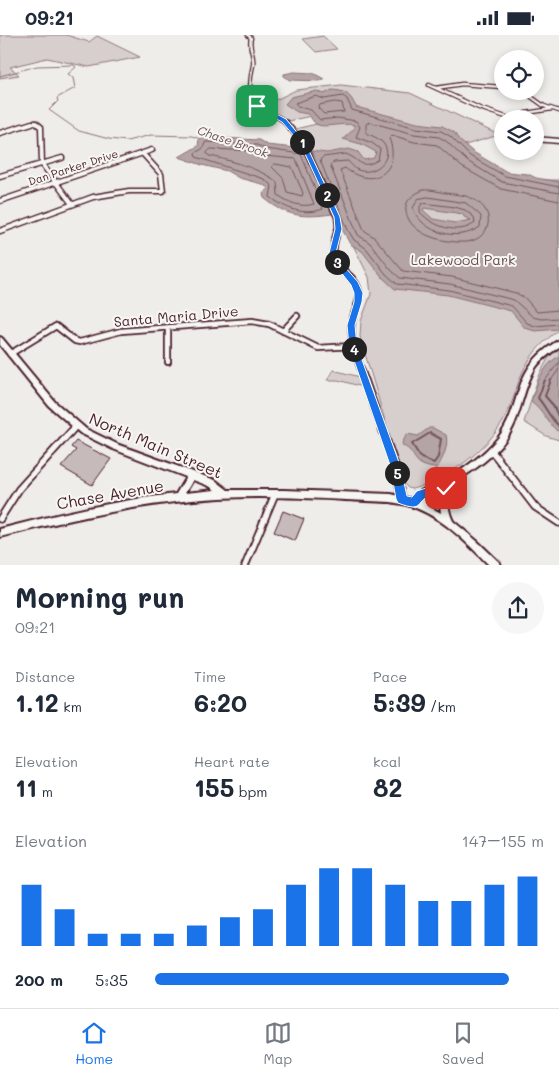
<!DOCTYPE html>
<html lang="en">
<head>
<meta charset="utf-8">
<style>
  body { margin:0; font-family:Mali,sans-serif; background:#f6f6f7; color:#1f2937; height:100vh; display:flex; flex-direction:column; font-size:19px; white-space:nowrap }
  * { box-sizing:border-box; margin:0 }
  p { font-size:16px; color:#747a83 }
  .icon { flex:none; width:28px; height:28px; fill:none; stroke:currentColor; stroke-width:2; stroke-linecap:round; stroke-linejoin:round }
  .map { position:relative; height:530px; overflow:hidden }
  .sheet { display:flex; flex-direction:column; background:#fff; flex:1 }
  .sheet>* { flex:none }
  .buttons { position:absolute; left:494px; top:15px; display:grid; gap:10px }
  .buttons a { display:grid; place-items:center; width:50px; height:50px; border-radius:50%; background:#fff; box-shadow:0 2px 8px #0003; font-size:25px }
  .pin { position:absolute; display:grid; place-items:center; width:42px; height:42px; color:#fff; margin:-21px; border-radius:10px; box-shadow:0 2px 8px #0006 }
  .km { position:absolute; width:25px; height:25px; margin:-12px; border-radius:50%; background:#222; color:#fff; font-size:14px; line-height:25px; text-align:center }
  .round { display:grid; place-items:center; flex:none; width:52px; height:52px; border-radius:26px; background:#f6f6f7 }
  .headline { display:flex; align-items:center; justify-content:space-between; height:85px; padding:0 15px }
  h1 { font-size:28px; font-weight:700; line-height:38px }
  .metrics { display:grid; grid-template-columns:repeat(3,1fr); gap:8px; height:85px; padding:5px 15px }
  .metrics div { display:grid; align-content:center }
  .metrics b { font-size:25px; font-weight:700 }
  .metrics small { font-size:14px; font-weight:400 }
  .metrics p { font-size:14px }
  .chart { height:140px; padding:10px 15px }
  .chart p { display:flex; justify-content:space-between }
  .chart svg { width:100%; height:90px; margin-top:5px; stroke:#1a73e8; stroke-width:6 }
  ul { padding:0 15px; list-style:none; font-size:16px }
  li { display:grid; grid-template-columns:80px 60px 1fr; align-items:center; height:38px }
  li i { height:12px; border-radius:6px; background:#1a73e8 }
  .status { display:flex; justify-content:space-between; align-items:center; height:35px; padding:0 25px; background:#fff; direction:ltr }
  .status svg { height:14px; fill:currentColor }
  .dock { display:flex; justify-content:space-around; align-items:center; height:70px; border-top:1px solid #e0e1e3; background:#fff; font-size:14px; color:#747a83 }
  .dock a { display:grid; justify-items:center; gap:2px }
  .dock .active { color:#1a73e8 }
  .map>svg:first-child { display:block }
  .green { fill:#d7cfce; stroke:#90777c }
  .water { fill:#b4a4a5; stroke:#8a6f74; fill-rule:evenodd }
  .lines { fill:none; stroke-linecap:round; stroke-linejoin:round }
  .shore-far1 { stroke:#74545c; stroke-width:1 }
  .shore { stroke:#74545c; stroke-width:2 }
  .stream { stroke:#8a6f74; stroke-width:1 }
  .building { fill:#c6babb; stroke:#4a1f2b }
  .minor-far3-casing { stroke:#4a1f2b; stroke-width:5 }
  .minor-far2-casing { stroke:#4a1f2b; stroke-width:7 }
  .minor-far1-casing { stroke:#4a1f2b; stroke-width:8 }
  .minor-casing { stroke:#4a1f2b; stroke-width:9 }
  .secondary-casing { stroke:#4a1f2b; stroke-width:4 }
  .minor-far3 { stroke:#f6f6f2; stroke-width:2.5 }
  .minor-far2 { stroke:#f6f6f2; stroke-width:4 }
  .minor-far1 { stroke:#f6f6f2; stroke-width:4.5 }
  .minor { stroke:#f6f6f2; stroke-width:5.5 }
  .secondary { fill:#f6f6f2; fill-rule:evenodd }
  .route { fill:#1a73e8; stroke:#fff }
  .labels { text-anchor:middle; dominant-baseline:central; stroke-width:4; stroke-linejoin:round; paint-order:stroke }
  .far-street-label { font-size:11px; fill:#4a1f2b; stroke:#f6f6f2 }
  .far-water-label { font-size:12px; font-style:italic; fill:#6f4e56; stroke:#f6f6f2 }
  .park-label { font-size:14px; fill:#6d4b54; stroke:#f6f6f2 }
  .street-label { font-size:14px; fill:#4a1f2b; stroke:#f6f6f2 }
  .near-street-label { font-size:16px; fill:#4a1f2b; stroke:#f6f6f2 }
</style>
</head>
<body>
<div class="status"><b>09:21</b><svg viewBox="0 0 49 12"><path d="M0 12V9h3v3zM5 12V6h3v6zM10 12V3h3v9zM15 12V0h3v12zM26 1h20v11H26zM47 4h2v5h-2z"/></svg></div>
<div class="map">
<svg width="559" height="531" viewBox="0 0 559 531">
  <rect width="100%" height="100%" fill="#efedea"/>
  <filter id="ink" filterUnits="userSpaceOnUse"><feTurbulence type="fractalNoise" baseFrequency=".02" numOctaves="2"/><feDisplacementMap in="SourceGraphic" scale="10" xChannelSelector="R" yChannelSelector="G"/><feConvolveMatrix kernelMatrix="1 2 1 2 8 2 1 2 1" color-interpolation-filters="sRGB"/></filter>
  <g filter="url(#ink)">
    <path class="green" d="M0 0H66L89 7 97 1 140 22 89 32 47 23 10 32 19 40 0 43Z
      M323 1 337 14 316 17 303 4Z
      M341 50 410 58 499 100 462 111 508 140 540 145H559V294C548 304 538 311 530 324 518 341 516 359 508 377 493 411 448 445 412 454L408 453 404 449 360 302 361 286 371 259 369 242 346 196 312 115 295 94 334 85 320 79 288 86 281 81 261 72 296 55Z
      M559 311V405L546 401 524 387C534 360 537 332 559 311Z
      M333 335 360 342 363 352 338 345H327Z"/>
    <path class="water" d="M294 37 313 38 324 44 320 46 290 45 284 41V39Z
      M332 55C346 56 350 59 356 72L417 88 442 91 454 97 459 105 473 117 507 137 528 139 536 143 559 147V294L535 296 525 293 511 276 448 260 395 254 383 243 362 216 350 209 343 196 342 188 311 116 327 118 349 114 358 117 364 125 374 123 376 117 361 109 343 104 354 94V90C343 87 323 94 316 89 313 87 311 82 308 79L297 77 285 69 291 62 317 56 324 59ZM424 173 463 179 464 182 471 185 455 188 433 184 423 175Z
      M205 102 259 105 267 110 305 114 332 179C303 183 287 182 264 163L263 159 268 153 262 149 239 143 227 136 202 130 179 122 198 111 199 104Z
      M559 321V395L557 396C546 386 544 376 531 366 538 348 542 331 559 321Z
      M429 393H433L446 400C449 410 443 424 437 433 410 432 418 417 403 411L402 408 407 399 418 401Z"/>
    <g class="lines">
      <path class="shore-far1" d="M335 67 342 68 344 77 324 79 318 73 320 70Z
        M206 107 257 110 266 114 301 119 323 174C304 181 286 174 270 162L272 151 264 144 196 122 195 118 202 114Z
        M211 114 255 116 265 121 296 124 314 169C301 173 289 168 278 160L277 147C263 135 228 124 209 121L207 118Z
        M275 129 292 132 303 158 302 161 287 157 283 143 272 132Z
        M559 152 505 141 470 121 450 101 441 96 416 93 352 75 347 64 343 61 324 64 316 61 295 68 299 72 311 75 320 85 338 83 356 86 360 92 356 102 372 108 380 114 378 125C360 135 361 125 346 119L323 122 320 125 348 195 354 205 366 213 386 239 397 249 449 255 512 271 527 288 535 291 559 289
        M423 155C431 154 438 157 446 158 458 160 467 159 478 167 497 181 488 205 466 207 445 208 411 201 406 177 404 165 414 159 423 155Z
        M559 158 502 147 467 126 446 106 439 102 414 99 369 87 366 89V98C372 101 379 103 383 108 396 124 372 143 356 134 353 132 351 129 348 126L334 127 330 130 358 200 370 208 391 235 400 243 450 249 514 265 533 282 541 284 559 283
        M428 162 466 168 481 181 480 192C459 207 422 199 413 173L418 164Z
        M559 166 501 154 462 132 437 110 414 107 392 100 389 103C402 137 372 155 345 133L340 135 364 195 375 203 403 236 452 242 516 258 525 263 537 277 559 275
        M423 168 455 172 465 175 474 182 475 188C458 201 432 191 420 177V172Z
        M544 347 559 327
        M550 347 559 334"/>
      <path class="shore" d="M545 345 538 363C546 372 550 384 559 391
        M551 345 545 361 553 370 559 383
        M430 398 441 404 438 422 434 428 421 423 412 409Z"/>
      <path class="stream" d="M0 41 37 31 74 30 76 32 68 39 73 43 75 53 57 63 58 66 49 75 79 96 109 104 127 106 151 100 192 101 200 104"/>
    </g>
    <path class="building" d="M76 406 111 424 92 450 61 432 76 415 71 412Z
      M283 476 304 484 295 506 274 497Z"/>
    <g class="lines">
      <g class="minor-far3-casing">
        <path id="minor-far3" d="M248 0 251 3C248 13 255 21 253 30 248 53 247 67 271 79 277 82 283 84 287 89
          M429 50 479 73 512 84
          M436 53 462 49 502 52
          M523 56 544 71 559 76
          M515 84 526 78 552 74
          M28 89 35 87 37 89"/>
      </g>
      <g class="minor-far2-casing">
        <path id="minor-far2" d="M36 88 41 92 42 129 72 169
          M286 88 303 108 337 182 338 192 335 202
          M0 98 32 88
          M535 104 559 106
          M0 141 62 123
          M0 166 152 115
          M0 196 93 162 129 156H163L161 139 143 119"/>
      </g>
      <g class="minor-far1-casing">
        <path id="minor-far1" d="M336 201C325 238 354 232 359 257 361 267 353 277 352 287 349 308 359 328 366 347
          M168 293V327
          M283 296 297 281
          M10 319 56 291 75 306 80 307 121 296 252 286 269 289 318 313 353 311"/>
      </g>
      <g class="minor-casing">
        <path id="minor" d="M365 345 395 430 402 464
          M491 415 535 472 559 488
          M0 484 19 454 76 391
          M245 531 275 459"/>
      </g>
      <g class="secondary-casing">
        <path id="secondary" d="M0 302 2 303 55 367 86 394 119 410 215 445 228 455H284L391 459 412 464C417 458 423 454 430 451 434 450 438 450 441 448 461 436 483 421 498 403 521 373 513 339 546 314 550 311 554 308 559 305V312C551 318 542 324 536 332 523 352 522 377 510 398 497 420 474 435 452 449 447 461 447 474 453 486L477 506 500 528 501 531H490C466 507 440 479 407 470 402 469 396 468 391 467 334 465 277 460 220 463 146 467 72 484 0 502V494C58 479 116 465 176 459L186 442 113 414 80 398 49 371 0 310ZM193 445 209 451 215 455 185 458ZM441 460 440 469 441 478 426 470 436 465Z"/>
      </g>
      <use href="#minor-far3" class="minor-far3"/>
      <use href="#minor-far2" class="minor-far2"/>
      <use href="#minor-far1" class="minor-far1"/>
      <use href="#minor" class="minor"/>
      <use href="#secondary" class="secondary"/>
    </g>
  </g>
  <path class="route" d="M255 70H259L286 84 305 107 340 182 342 194 336 218 338 224 358 247 363 258 362 267 355 290 357 311 400 430 407 461 412 462 417 456 438 449 451 441 457 446 450 457C445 459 440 457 434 459 414 464 426 479 398 468L396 464 390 430 349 311 347 290 354 267V258L351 250 332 226 329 218 335 194 334 182 300 108 282 87 255 72Z"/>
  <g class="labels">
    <g class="far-street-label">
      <text transform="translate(73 132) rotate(-18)">Dan Parker Drive</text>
    </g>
    <g class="far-water-label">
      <text transform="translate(233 106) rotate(19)">Chase Brook</text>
    </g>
    <g class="park-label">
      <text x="463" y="224">Lakewood Park</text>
    </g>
    <g class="street-label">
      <text transform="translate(176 281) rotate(-5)">Santa Maria Drive</text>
    </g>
    <g class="near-street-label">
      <text transform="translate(156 410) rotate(23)">North Main Street</text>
      <text transform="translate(110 459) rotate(-10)">Chase Avenue</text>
    </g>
  </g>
</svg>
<div class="buttons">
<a><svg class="icon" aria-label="locate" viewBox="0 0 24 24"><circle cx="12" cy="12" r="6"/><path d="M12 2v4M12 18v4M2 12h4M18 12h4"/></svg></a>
<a><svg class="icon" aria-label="layers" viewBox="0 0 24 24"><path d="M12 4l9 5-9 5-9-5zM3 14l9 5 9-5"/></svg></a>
</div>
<div class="pin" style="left:257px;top:71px;background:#1e9e55"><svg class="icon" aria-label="arrive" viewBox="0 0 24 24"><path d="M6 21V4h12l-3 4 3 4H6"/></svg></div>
<div class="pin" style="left:446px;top:453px;background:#d93025"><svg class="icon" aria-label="check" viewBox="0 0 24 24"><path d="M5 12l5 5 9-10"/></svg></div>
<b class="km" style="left:302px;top:107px">1</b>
<b class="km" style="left:327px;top:160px">2</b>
<b class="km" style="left:337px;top:227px">3</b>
<b class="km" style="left:354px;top:314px">4</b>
<b class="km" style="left:397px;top:438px">5</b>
</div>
<section class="sheet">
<div class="headline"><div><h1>Morning run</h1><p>09:21</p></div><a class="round"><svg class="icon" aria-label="share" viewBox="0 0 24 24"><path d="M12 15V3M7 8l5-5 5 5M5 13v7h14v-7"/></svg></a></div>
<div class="metrics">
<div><p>Distance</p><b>1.12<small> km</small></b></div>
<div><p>Time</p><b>6:20</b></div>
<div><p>Pace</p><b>5:39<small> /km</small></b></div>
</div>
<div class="metrics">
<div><p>Elevation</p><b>11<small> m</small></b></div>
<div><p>Heart rate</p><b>155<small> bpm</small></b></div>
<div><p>kcal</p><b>82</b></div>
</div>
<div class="chart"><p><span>Elevation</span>147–155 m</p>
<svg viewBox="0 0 160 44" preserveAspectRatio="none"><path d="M5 44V14M15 44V26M25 44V38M35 44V38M45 44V38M55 44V34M65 44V30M75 44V26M85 44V14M95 44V6M105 44V6M115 44V14M125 44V22M135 44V22M145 44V14M155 44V10"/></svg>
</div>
<ul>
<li><b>200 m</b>5:35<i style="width:91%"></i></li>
</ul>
</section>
<nav class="dock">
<a class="active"><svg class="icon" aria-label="home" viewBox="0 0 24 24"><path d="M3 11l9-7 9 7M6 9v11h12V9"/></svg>Home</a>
<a><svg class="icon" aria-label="map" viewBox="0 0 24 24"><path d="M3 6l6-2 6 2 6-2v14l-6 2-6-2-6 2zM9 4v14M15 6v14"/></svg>Map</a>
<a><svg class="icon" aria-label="saved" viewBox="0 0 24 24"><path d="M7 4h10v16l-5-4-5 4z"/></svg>Saved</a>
</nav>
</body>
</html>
